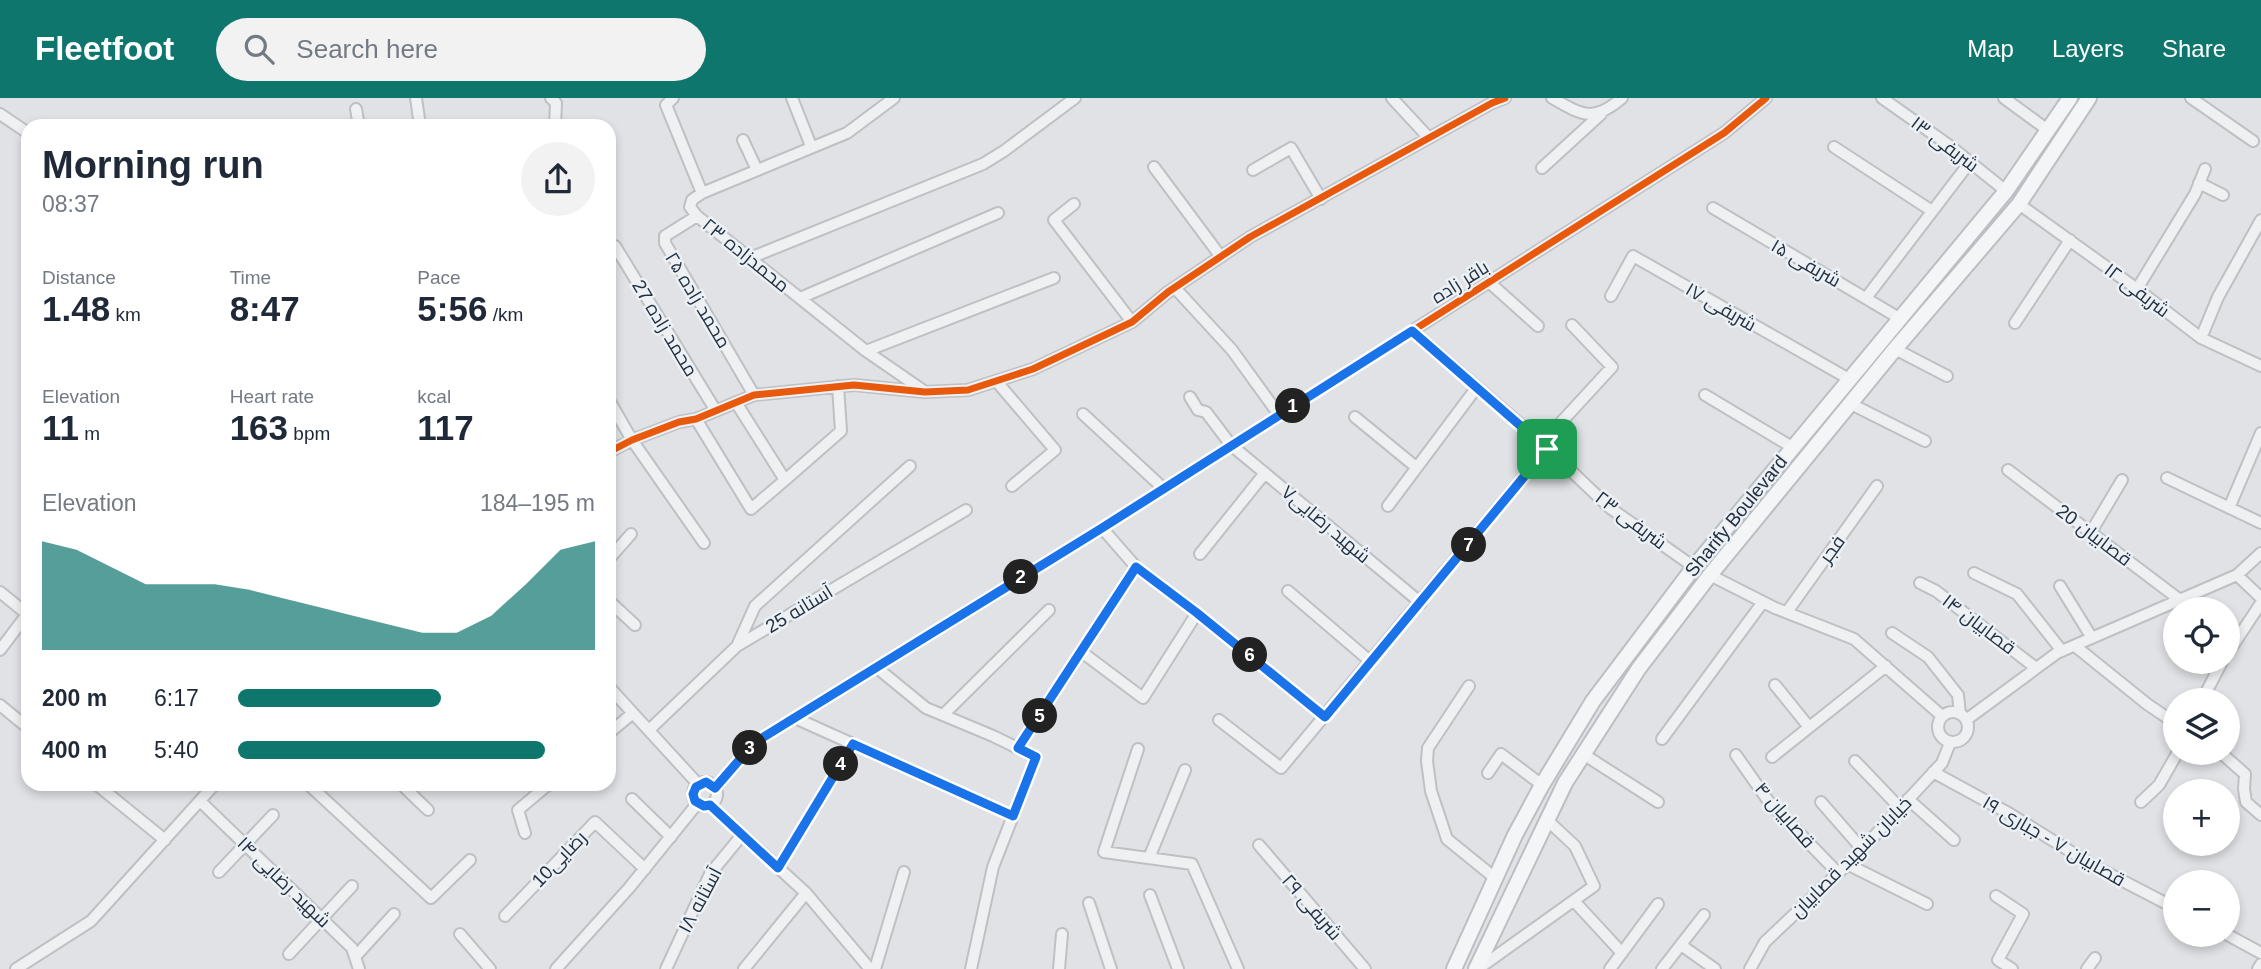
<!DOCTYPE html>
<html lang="en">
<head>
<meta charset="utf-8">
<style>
  body { margin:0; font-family:Arial,Cairo,sans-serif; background:#f2f2f3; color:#1f2937; height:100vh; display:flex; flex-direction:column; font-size:26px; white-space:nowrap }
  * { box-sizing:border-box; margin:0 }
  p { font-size:23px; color:#747a83 }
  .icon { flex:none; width:38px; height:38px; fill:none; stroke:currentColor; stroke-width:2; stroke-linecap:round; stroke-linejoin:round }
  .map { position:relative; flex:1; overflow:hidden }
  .drawer { position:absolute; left:21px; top:21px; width:595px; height:672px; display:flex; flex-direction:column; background:#fff; border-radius:21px; box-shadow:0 4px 10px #0003 }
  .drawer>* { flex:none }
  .fabs { position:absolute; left:2163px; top:499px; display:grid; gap:14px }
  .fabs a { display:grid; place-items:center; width:77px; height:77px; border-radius:50%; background:#fff; box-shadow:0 4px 10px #0003; font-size:35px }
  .pin { position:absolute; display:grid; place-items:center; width:60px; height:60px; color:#fff; margin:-30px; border-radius:14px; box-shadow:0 4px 10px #0006 }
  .km { position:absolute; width:35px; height:35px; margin:-18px; border-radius:50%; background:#222; color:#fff; font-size:19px; line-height:35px; text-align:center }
  .round { display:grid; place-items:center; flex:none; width:74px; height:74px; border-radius:37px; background:#f2f2f3 }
  .headline { display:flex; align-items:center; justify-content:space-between; height:119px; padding:0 21px }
  h1 { font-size:38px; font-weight:600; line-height:52px }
  .stats { display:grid; grid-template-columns:repeat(3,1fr); gap:10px; height:119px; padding:7px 21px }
  .stats div { display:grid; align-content:center }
  .stats b { font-size:35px; font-weight:600 }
  .stats small { font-size:19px; font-weight:400 }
  .stats p { font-size:19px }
  .chart { height:196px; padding:14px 21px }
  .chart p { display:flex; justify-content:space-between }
  .chart svg { width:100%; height:126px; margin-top:7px; fill:#0f766e; opacity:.7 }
  ul { padding:0 21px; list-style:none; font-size:23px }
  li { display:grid; grid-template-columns:112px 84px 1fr; align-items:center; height:52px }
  li i { height:18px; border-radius:9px; background:#0f766e }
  header { display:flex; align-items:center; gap:42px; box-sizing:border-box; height:98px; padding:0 35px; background:#0f766e; color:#fff }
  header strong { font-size:33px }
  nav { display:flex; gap:38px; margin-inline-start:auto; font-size:24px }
  .search { width:490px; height:63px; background:#f2f2f3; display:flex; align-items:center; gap:18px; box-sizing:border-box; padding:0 24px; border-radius:38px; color:#747a83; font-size:26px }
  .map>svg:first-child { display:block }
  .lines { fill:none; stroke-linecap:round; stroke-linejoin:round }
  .minor-casing { stroke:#bec0c3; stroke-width:14 }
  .major-casing { stroke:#bbbfc3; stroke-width:18 }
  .minor { stroke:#eff0f2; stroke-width:10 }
  .major { stroke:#f4f5f6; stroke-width:14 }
  .cycleway-casing { stroke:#ecf1f6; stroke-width:11 }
  .cycleway { stroke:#e8590c; stroke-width:7 }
  .route-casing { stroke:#fff; stroke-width:14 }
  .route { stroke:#1a73e8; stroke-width:9 }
  .labels { text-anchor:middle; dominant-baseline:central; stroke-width:5; stroke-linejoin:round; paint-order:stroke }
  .street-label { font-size:19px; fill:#253040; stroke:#ecf1f6 }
</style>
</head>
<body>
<header>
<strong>Fleetfoot</strong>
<div class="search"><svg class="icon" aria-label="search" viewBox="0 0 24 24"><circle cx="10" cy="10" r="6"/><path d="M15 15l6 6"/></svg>Search here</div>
<nav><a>Map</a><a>Layers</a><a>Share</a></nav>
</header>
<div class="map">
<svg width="2261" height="871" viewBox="0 0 2261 871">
  <rect width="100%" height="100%" fill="#e0e2e5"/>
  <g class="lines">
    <g class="minor-casing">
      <path id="minor" d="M416 0 420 28
        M551 0 556 5 555 28
        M673 0 666 7 702 95
        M792 0 811 48
        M894 0 847 35 702 95 692 102 690 109 697 118 866 253 924 293
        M1392 0 1429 40
        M1552 0C1582 17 1593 25 1622 0
        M1882 0 1950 48 2006 93
        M2004 0 2049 33
        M2191 0 2253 43
        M356 11 359 28
        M0 16 28 35
        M743 42 757 72
        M1834 49 1932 113
        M1154 69 1221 159
        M1542 70 1601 16
        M1253 72 1291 50 1321 101
        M2199 85 2223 97
        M1074 106 1054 122 1132 224
        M2019 106 2137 191 2201 240 2261 268
        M1713 110 1899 220
        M697 118 665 138V145L754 297
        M615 148 716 313
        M750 160 983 66 1004 53 1075 0
        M1489 184 1538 228
        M1175 190 1232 252 1279 317
        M2137 191 2195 96 2205 71
        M1611 198 1633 158 1849 281
        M800 200 998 115
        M1866 200 1970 64
        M2015 225 2070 142
        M1412 233 1542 345 1610 410 1694 469
        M2201 240 2218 199 2261 122
        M1895 251 1947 278
        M866 253 1054 180
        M997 284 1055 352 1012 388
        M1705 297 1792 349
        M1190 299 1198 312 1206 314 1231 347 1421 505
        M609 302 632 342 704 445
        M1851 306 1925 343
        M1083 316 1163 390
        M1355 319 1416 369
        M696 321 751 411 785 382 737 306
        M1542 345 1612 269 1572 227
        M609 354 632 342 679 324 696 321 754 297 854 287 925 294 968 292 1033 271 1132 224 1168 194 1250 139 1492 5 1505 0
        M2008 372 2180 502
        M2167 380 2261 425
        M785 382 841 333 838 288
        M1388 408 1477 289
        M2229 410 2261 335
        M1102 430 1136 469 1197 515 1325 619
        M2091 434 2122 382
        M1200 456 1265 375
        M609 461 631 436
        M1974 475 2017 496 2062 553
        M1710 477 1775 510 1854 541 1942 618
        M2237 477 2261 500
        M1920 485 1936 493 2036 570
        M2060 488 2092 540
        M1288 493 1371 564
        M0 494 27 516
        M609 503 635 527
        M1787 514 1877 388
        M1892 535 1928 559 1958 597 1960 616
        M737 548 755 508 910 368
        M2075 548 2147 606 2175 625
        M0 552 28 515
        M1083 555 1143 600 1197 515
        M2228 555 2261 505
        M876 569 926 610 993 638 1036 659 993 769 971 871
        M1775 587 1809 629
        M1469 588 1428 650 1427 663 1431 693 1447 741 1495 780
        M609 589 698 686
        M2202 602 2222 564
        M0 607 28 630
        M1938 629a15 15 0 1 1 30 0a15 15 0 1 1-30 0Z
        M943 617 1049 512
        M795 620 1013 718
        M1219 622 1281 670 1547 351
        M1966 622 2057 555 2237 477 2261 455
        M649 632 737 548 966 412
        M609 635 633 615
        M1662 641 1763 504
        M1018 650 1136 469
        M1138 651 1104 754 1192 766 1238 871
        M2220 654 2245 676 2244 691 2246 704 2261 717
        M1583 656 1658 704
        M1736 657 1769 704 1838 775
        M1772 659 1886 568
        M1855 663 1900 710
        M1933 674 2010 716 2094 768 2175 810
        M1488 675 1501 656 1542 687
        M693 696a12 12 0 1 1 24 0a12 12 0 1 1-24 0Z
        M96 686 165 742
        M308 686 431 800 470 762
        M401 686 428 712
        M715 690 754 645 1102 430 1541 151 1724 35 1766 0
        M632 701 671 739
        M1908 701 1954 742
        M200 703 352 850 359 871
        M1821 704 1862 751
        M2141 704 2159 687 2178 654
        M710 707 806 795 870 871
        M525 735 518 712 549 686
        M1259 747 1365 871
        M1149 760 1185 672
        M1847 766 1927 806
        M778 770 853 646
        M219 774 273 717
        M1150 797 1178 871
        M1996 798 2023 816 1998 862 2012 871
        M1574 803 1622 855
        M1089 805 1111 871
        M505 818 595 724 645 771
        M460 836 490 871
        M2226 836 2261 855
        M1681 847 1715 871
        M289 856 352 788
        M355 859 394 816
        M16 871 91 823 215 686
        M556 871 629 790 697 706
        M666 871 710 776 742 737
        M744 871 806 795
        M875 871 904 774
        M1059 871 1062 836
        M1478 871 1594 788 1575 748 1546 721
        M1610 871 1658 806
        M1662 871 1704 817
        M1750 871 1765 844 1854 760 1942 665 1950 645
        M2087 871 2095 860
        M2258 871 2261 866"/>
    </g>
    <g class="major-casing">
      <path id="major" d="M1454 871 1515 737 1542 687 1593 603 1694 469 2006 93 2070 0
        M1476 871 1565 685 1639 570 1710 477 1895 251 2019 106 2089 0"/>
    </g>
    <use href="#minor" class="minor"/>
    <use href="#major" class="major"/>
    <g class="cycleway-casing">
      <path id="cycleway" d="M609 354 632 342 679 324 696 321 754 297 854 287 925 294 968 292 1033 271 1132 224 1168 194 1250 139 1492 5 1505 0
        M715 690 754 645 1102 430 1541 151 1724 35 1766 0"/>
    </g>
    <use href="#cycleway" class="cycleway"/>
  </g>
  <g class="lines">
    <g class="route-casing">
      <path id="route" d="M1412 233 1547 351 1325 619 1197 515 1136 469 1018 650 1036 659 1013 718 853 646 778 770 710 707 704 708 695 703 693 696 696 689 706 684 715 690 754 645 1102 430Z"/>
    </g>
    <use href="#route" class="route"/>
  </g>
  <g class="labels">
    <g class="street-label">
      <text transform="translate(1945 46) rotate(37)">شریفی ۱۳</text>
      <text transform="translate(746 157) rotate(39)">محمدزاده ۲۳</text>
      <text transform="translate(1806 165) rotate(30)">شریفی ۱۵</text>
      <text transform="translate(1460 184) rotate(-32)">باقر زاده</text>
      <text transform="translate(2137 192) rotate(37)">شریفی ۱۲</text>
      <text transform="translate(698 202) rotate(59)">محمد زاده ۲۵</text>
      <text transform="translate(1721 209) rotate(30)">شریفی ۱۷</text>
      <text transform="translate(665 230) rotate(59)">محمد زاده 27</text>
      <text transform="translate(1736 418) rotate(-51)">Sharify Boulevard</text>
      <text transform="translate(1631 422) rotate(37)">شریفی ۲۳</text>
      <text transform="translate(1326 426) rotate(40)">شهید رضایی۷</text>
      <text transform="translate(2094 437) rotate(37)">قصابیان 20</text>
      <text transform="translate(1832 451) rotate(-54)">فجر</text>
      <text transform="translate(799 511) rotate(-31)">آستانه 25</text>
      <text transform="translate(1979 526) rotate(37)">قصابیان ۱۴</text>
      <text transform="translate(1785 717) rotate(49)">قصابیان ۴</text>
      <text transform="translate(2054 743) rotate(30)">قصابيان ۷ - جباری ۱۹</text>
      <text transform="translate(1851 759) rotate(-45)">خیابان شهید قصابیان</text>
      <text transform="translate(559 761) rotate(-46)">رضایی10</text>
      <text transform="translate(284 784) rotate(44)">شهید رضایی ۱۴</text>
      <text transform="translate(700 802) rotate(-62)">آستانه ۱۸</text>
      <text transform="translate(1312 809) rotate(49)">شریفی ۲۹</text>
    </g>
  </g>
</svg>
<div class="fabs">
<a><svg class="icon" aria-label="locate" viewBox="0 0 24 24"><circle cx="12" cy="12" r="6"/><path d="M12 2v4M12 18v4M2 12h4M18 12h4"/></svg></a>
<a><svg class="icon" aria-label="layers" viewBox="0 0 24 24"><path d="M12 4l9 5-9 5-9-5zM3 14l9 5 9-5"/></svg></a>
<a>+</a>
<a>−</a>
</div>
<div class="pin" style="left:1547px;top:351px;background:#1e9e55"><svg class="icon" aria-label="arrive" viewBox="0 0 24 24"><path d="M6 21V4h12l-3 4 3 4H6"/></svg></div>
<b class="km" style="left:1293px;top:308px">1</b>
<b class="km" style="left:1021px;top:479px">2</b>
<b class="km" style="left:750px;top:650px">3</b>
<b class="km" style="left:841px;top:666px">4</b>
<b class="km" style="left:1040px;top:618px">5</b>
<b class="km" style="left:1250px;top:557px">6</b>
<b class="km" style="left:1469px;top:447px">7</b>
<section class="drawer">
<div class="headline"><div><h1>Morning run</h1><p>08:37</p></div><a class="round"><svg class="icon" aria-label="share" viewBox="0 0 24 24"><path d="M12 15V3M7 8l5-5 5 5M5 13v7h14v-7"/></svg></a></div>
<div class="stats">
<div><p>Distance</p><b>1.48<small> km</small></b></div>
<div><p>Time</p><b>8:47</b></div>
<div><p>Pace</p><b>5:56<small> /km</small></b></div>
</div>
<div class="stats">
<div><p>Elevation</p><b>11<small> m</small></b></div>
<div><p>Heart rate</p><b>163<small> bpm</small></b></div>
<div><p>kcal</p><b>117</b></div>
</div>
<div class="chart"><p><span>Elevation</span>184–195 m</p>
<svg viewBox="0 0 160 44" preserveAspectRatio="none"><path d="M0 44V6L10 9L20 15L30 21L40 21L50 21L60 23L70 26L80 29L90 32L100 35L110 38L120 38L130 32L140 21L150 9L160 6V44z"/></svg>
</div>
<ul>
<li><b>200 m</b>6:17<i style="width:57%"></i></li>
<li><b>400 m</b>5:40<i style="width:86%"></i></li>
</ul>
</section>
</div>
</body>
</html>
